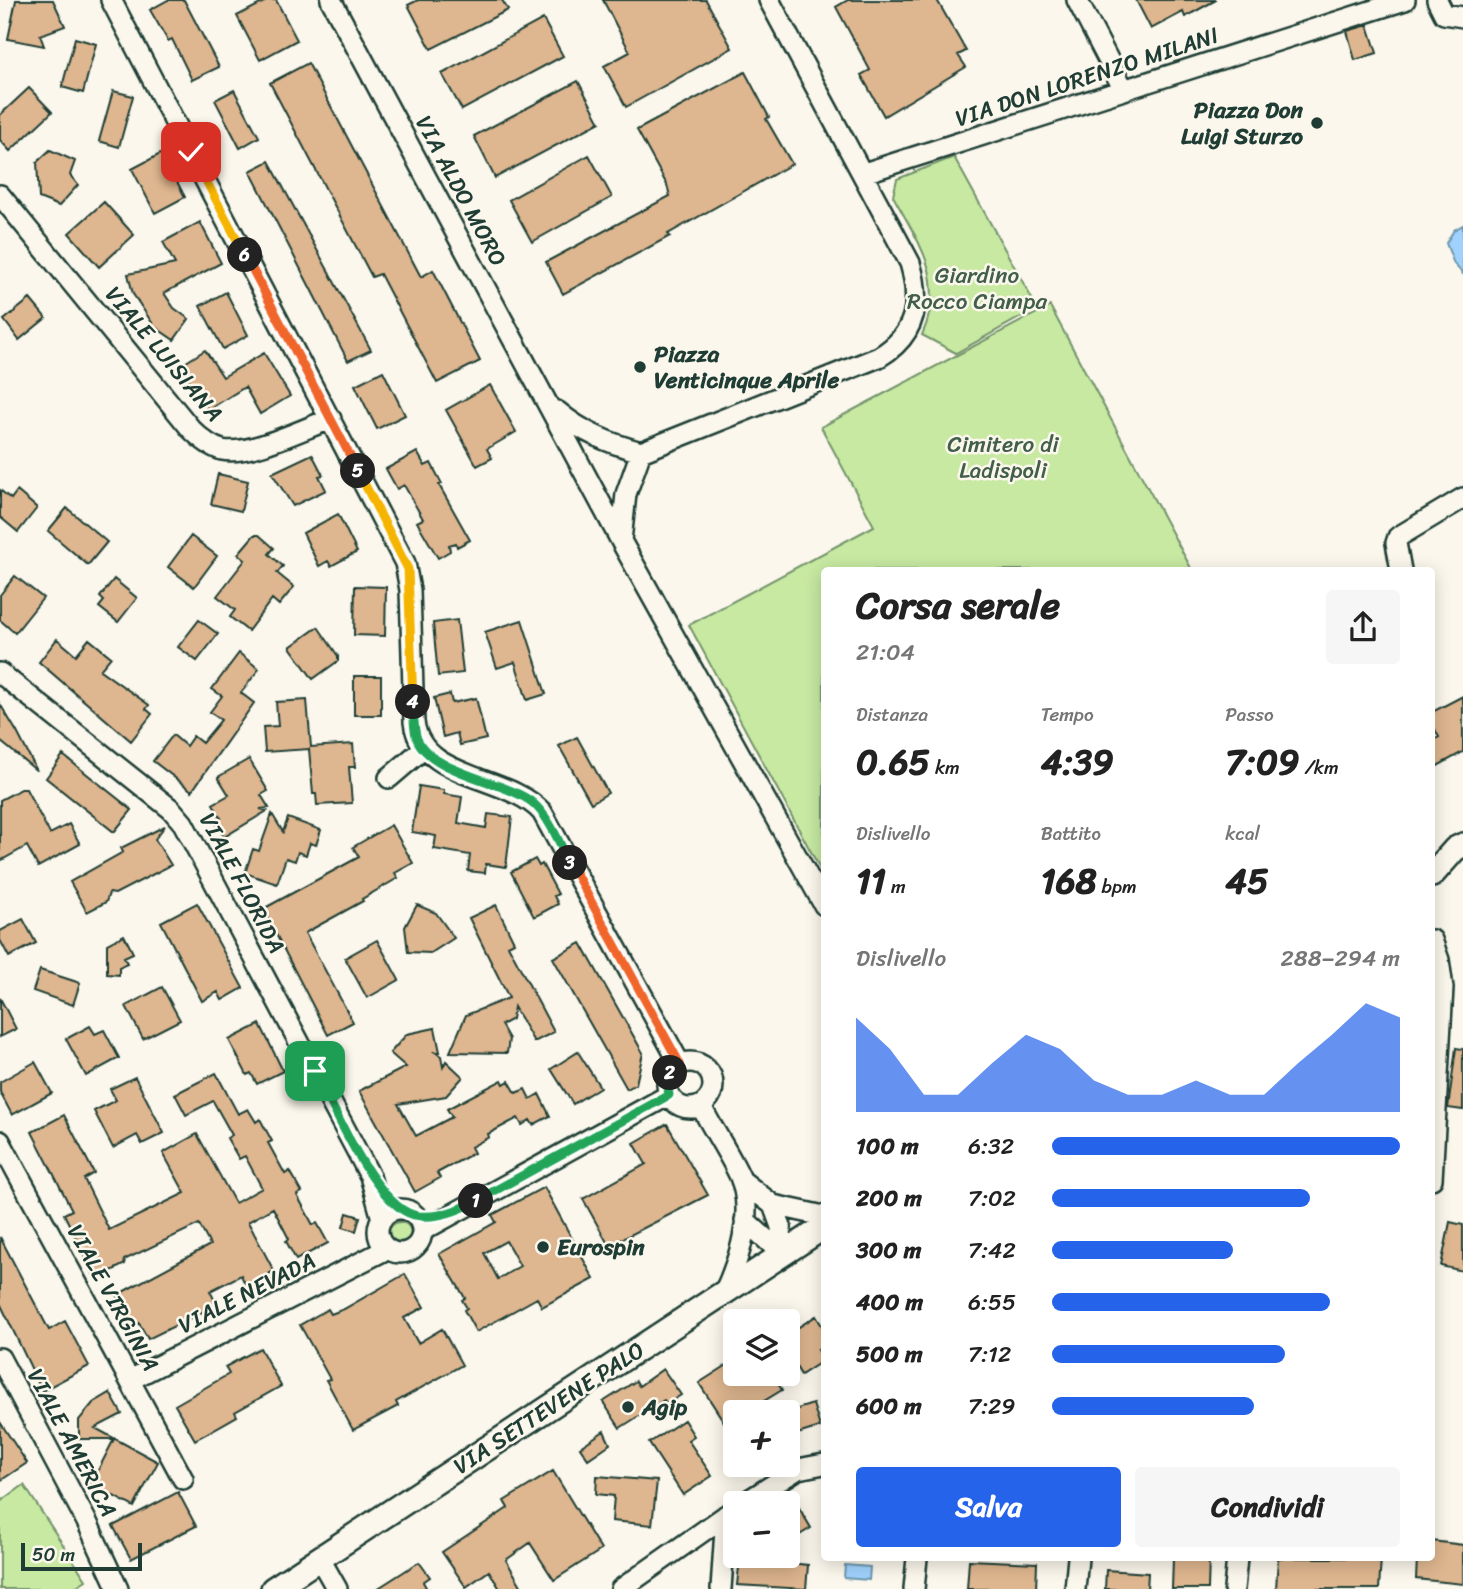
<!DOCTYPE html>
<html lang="it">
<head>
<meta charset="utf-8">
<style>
  body { margin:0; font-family:Sriracha,sans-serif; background:#f6f6f6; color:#222; height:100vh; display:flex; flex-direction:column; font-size:26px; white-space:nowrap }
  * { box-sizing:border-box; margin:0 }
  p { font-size:23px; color:#767676 }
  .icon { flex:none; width:38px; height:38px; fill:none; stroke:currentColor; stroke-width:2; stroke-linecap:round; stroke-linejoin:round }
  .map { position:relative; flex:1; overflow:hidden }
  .sheet { position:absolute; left:821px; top:567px; width:614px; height:994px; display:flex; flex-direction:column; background:#fff; border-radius:7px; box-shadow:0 4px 18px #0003 }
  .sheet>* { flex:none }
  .buttons { position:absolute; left:723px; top:1309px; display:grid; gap:14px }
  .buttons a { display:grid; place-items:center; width:77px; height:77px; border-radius:7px; background:#fff; box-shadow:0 4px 18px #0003; font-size:35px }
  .scale { position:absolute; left:21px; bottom:18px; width:121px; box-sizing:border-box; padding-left:7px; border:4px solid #1f3d34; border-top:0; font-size:19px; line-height:24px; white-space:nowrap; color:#1f3d34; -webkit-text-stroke:5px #fbf7ec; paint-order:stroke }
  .pin { position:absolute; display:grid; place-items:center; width:60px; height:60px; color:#fff; margin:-30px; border-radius:14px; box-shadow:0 4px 10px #0006 }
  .km { position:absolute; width:35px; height:35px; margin:-18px; border-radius:50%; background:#222; color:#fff; font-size:19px; line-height:35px; text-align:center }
  .round { display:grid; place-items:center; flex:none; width:74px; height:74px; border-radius:7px; background:#f6f6f6 }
  .overview { display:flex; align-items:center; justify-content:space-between; height:119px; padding:0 35px }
  h1 { font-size:38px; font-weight:700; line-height:52px }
  .stats { display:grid; grid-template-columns:repeat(3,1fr); gap:10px; height:119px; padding:7px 35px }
  .stats div { display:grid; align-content:center }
  .stats b { font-size:35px; font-weight:700 }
  .stats small { font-size:19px; font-weight:400 }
  .stats p { font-size:19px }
  .chart { height:196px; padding:14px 35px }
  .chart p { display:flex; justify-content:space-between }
  .chart svg { width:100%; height:126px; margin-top:7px; fill:#2563eb; opacity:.7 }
  .action { display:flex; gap:14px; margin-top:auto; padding:14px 35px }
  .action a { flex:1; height:80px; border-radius:7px; background:#2563eb; color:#fff; font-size:28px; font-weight:700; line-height:80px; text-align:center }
  .action a+a { background:#f6f6f6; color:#222 }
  ul { padding:0 35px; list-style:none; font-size:23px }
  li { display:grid; grid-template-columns:112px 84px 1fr; align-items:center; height:52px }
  li i { height:18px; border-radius:9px; background:#2563eb }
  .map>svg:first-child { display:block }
  .green { fill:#c7e9a2; stroke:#73936b; stroke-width:2 }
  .water { fill:#a0d2fd; stroke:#6c96ad; stroke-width:2 }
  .building { fill:#deb68f; stroke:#1f3d34; stroke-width:2; fill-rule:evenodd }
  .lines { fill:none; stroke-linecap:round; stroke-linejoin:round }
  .minor-casing { stroke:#1f3d34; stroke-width:24 }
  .tertiary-casing { stroke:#1f3d34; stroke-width:28 }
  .minor { stroke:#fbf7ec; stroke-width:19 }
  .tertiary { stroke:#fbf7ec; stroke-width:23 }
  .split-1-casing { stroke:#fff; stroke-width:14 }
  .split-2-casing { stroke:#fff; stroke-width:14 }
  .split-3-casing { stroke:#fff; stroke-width:14 }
  .split-4-casing { stroke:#fff; stroke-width:14 }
  .split-5-casing { stroke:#fff; stroke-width:14 }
  .split-6-casing { stroke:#fff; stroke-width:14 }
  .split-7-casing { stroke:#fff; stroke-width:14 }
  .split-1 { stroke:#22a559; stroke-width:9 }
  .split-2 { stroke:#22a559; stroke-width:9 }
  .split-3 { stroke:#f0652b; stroke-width:9 }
  .split-4 { stroke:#22a559; stroke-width:9 }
  .split-5 { stroke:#f5b400; stroke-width:9 }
  .split-6 { stroke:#f0652b; stroke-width:9 }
  .split-7 { stroke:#f5b400; stroke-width:9 }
  .poi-dot { fill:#1f3d34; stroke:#fbf7ec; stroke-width:2.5 }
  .labels { text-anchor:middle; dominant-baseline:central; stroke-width:5; stroke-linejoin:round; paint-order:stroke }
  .street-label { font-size:23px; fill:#1f3d34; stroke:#fbf7ec }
  .poi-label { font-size:23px; font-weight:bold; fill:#1f3d34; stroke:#fbf7ec; text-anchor:start }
  .park-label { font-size:23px; fill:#415f4a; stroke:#fbf7ec }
</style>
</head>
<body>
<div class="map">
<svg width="1463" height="1589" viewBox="0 0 1463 1589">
  <rect width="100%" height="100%" fill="#fbf7ec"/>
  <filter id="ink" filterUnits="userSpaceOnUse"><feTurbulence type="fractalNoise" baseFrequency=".0143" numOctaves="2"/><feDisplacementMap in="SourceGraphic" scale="14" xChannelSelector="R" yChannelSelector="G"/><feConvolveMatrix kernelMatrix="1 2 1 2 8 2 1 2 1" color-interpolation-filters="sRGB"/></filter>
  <g filter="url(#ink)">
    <path class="green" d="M954 157 1037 308 956 353 922 335C947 279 920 245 893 196L897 179Z
      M1050 306 1192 570H824V876L689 625 874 526 821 427Z
      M389 1233a11 11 0 1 1 22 0a11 11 0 1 1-22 0Z
      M24 1485 86 1580 72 1589H0V1502Z"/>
    <path class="water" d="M1463 225V274L1454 264 1446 243 1454 230Z
      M845 1565 870 1567 869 1580 844 1578Z"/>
    <path class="building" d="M16 0H53L65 26 40 35 44 46 8 39Z
      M168 0H184L219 67 192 80 172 39 168 41 150 10Z
      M268 0H276L297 40 260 60 237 16Z
      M418 0H502L508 10 431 49 408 5Z
      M603 0H706L732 48 626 107 604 66 630 52Z
      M848 0H937L966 51 958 55 966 67 884 116 861 75 870 70 836 7Z
      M1136 0H1216L1185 17 1183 12 1151 29Z
      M543 19 563 56 462 110 442 74Z
      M1368 25 1377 53 1355 60 1347 31Z
      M75 38 96 44 83 93 62 87Z
      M308 63 421 277 433 270 480 361 437 383 380 274 372 277 270 83Z
      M745 72 769 117 766 119 792 164 668 234 670 236 563 294 546 262 670 196 667 185 637 130Z
      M578 81 600 122 495 178 474 136Z
      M29 88 52 112 10 151 0 140V115Z
      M234 90 259 137 240 148 215 100Z
      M113 91 133 96 119 147 99 141Z
      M50 150 75 161 70 175 78 185 59 206 39 198 37 162Z
      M162 153 185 197 155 213 132 169Z
      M589 155 612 197 532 242 509 200Z
      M269 161 371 350 348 361 250 171Z
      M104 202 134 235 99 267 69 233Z
      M200 222 221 263 164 293 174 308 189 319 174 340 155 327 133 294 128 274 175 264 163 242Z
      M226 292 248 335 223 349 200 306Z
      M30 299 46 318 19 340 4 320Z
      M205 350 223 377 264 353 290 396 260 414 245 387 208 410 180 366Z
      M383 371 405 415 377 429 355 385Z
      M490 385 516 432 487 449 492 458 477 466 446 410Z
      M417 452 425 466 431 463 442 484 439 485 470 540 457 547 456 543 449 545 450 551 438 558 417 522 423 519 404 485 397 489 386 469Z
      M312 454 323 475 319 476 326 490 293 506 272 473Z
      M218 474 248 481 241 511 211 504Z
      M0 490 11 499 17 491 37 508 18 532 0 517Z
      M67 508 107 542 88 565 48 531Z
      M338 514 357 552 331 566 328 561 319 566 303 533Z
      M254 535H259L274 548 269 554 283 566 277 573 294 587 279 605 272 599 248 631 230 617 235 610 217 596 245 560 238 554Z
      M191 536 217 556 194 587 168 567Z
      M15 576 43 598 15 633 0 620V595Z
      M114 579 137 598 118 622 99 607 104 601 100 597Z
      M355 586 386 587 385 636 354 635Z
      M199 620 218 634 197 661 178 647Z
      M457 620 463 673 438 676 433 623Z
      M522 620 546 694 527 700 515 662 497 668 485 632Z
      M318 627 338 656V661L313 679 290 647Z
      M57 639 76 655 89 639 111 657 100 670 149 705 146 709 152 714 131 741 39 662Z
      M239 653 259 669 241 693 254 703 192 791 153 761 173 735 186 746 193 736 202 743 221 720 210 712 222 696 212 689Z
      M354 676H381V715H354Z
      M450 694 452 703 476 698 486 739 460 745 457 733 443 737 434 698Z
      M1463 696V752L1432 769V741L1439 737 1432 724V712Z
      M307 700 311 747 353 744 355 767H349L352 803 317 805 316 794H313L309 749 265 752 263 727 278 726 276 702Z
      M0 704 17 732 37 771 0 741Z
      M577 737 608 793 591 803 559 746Z
      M63 755 132 810 114 832 46 778Z
      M249 759 268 791 261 795 269 808 260 809 267 811 224 837 215 821 221 818 213 804 229 795 218 777Z
      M419 786 444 790V794L462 797 458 823 486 828 488 814 512 817 506 867 486 864 485 873 468 871 470 855 434 849 436 836 412 832Z
      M21 789H26L50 834 69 824 80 844 38 867 27 846 0 861V800Z
      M272 814 283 832 288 818 321 830 316 845 310 843 306 855 298 852 295 861 286 858 277 884 245 873 253 849 259 851Z
      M391 825 413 863 395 873 398 878 362 899 363 901 305 933 353 1022 328 1035 263 909 359 857 353 847Z
      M165 826 155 839 171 865 115 894 109 893 106 902 87 912 70 882 123 852 121 848Z
      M535 859 539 866 542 864 558 894 554 896 558 904 534 917 511 872Z
      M197 903 243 988 222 1000 218 992 202 1001 161 922Z
      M417 905 436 913 454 938 431 953 408 952 405 927Z
      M496 905 514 942 508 945 554 1032 534 1042 514 1007 512 1019 501 1025 509 1039 507 1053 450 1052 466 1015 509 998 469 918Z
      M23 919 36 943 9 957 0 940V931Z
      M124 935 133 953 124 957 127 963 119 967V975L107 974V944Z
      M377 940 399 980 367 998 345 958Z
      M581 943 643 1053 636 1084 627 1089 553 958Z
      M40 970 80 983 73 1005 33 991Z
      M162 987 180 1020 143 1039 126 1006Z
      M0 998 16 1029 0 1037Z
      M260 1024 283 1071 257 1084 251 1073 247 1075 229 1040Z
      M90 1026 95 1034 104 1030 119 1058 86 1076 66 1039Z
      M435 1028 440 1052H435L441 1056 443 1067 446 1061 463 1077 446 1096 398 1104 416 1136 452 1117 447 1109 502 1080 504 1084 509 1081 516 1093 525 1089 530 1099 539 1094 550 1116 533 1125 530 1120 522 1125 518 1118 488 1134 489 1137 471 1147 474 1153 437 1173 440 1178 415 1192 359 1091 406 1067 390 1053 407 1034Z
      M1456 1048 1463 1049V1110L1448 1108Z
      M578 1052 600 1087 573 1104 551 1069Z
      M35 1062 52 1093 12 1115 0 1092V1082Z
      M216 1073 238 1114 248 1109 256 1122 260 1119 272 1141 268 1143 285 1174 290 1171 302 1192 297 1195 313 1225 317 1223 328 1243 296 1260 286 1241 289 1239 273 1208 248 1222 274 1271 246 1286 241 1275 210 1291 217 1305 148 1339 139 1323 134 1326 117 1295 210 1245 199 1224 124 1260 125 1264 96 1279 64 1214 72 1210 32 1132 64 1115 94 1173 84 1179 109 1230 185 1193 163 1153 197 1134 235 1203 262 1188 245 1156 239 1159 227 1138 232 1135 213 1101 186 1115 175 1094Z
      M135 1077 164 1133 142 1144 137 1135 113 1148 94 1111 116 1100 110 1089Z
      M667 1124 708 1195 609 1246 583 1199 646 1164 634 1143Z
      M544 1187 594 1279 542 1307 537 1298 476 1332 464 1310 467 1308 462 1300 465 1298 439 1254 496 1222 492 1215ZM506 1241 520 1266 498 1279 484 1253Z
      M347 1213 360 1217 356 1231 343 1227Z
      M1450 1222 1463 1225V1271L1441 1266Z
      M0 1237 49 1330 65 1321 89 1366 42 1391 0 1303Z
      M405 1274 424 1307 404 1318 418 1343 442 1329 462 1365 396 1402 398 1406 353 1430 326 1380 330 1379 300 1325 328 1309 331 1314 344 1309Z
      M816 1316 824 1329V1347L818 1350 824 1360 801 1375 788 1353V1334Z
      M260 1348 281 1386 235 1412 237 1416 195 1440 175 1405 229 1374 225 1367Z
      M735 1360V1374H772L782 1390 746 1412H735V1419L726 1425 699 1383Z
      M663 1369 681 1395 667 1404 664 1400 620 1428 603 1402 636 1381 639 1386Z
      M110 1393 122 1414 95 1428 158 1462 134 1507 91 1484 114 1439H79V1420L93 1403Z
      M813 1404 820 1427 788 1437V1412Z
      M684 1420 694 1436 688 1440 712 1476 683 1495 649 1443Z
      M0 1422 27 1463 0 1481Z
      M604 1431 610 1444 588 1459 580 1447Z
      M553 1471 601 1550 554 1580 530 1543 506 1560 523 1589H500L489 1571 466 1587 442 1552 508 1508 504 1501Z
      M597 1476 657 1481 652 1525 612 1521 614 1496 596 1494Z
      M178 1492 196 1526 131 1559 113 1526Z
      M798 1506 811 1528 788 1542V1513Z
      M1432 1541 1463 1545V1584L1416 1579 1417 1558H1432Z
      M740 1558 808 1565 806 1589 737 1585Z
      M1173 1558H1209L1208 1589H1172Z
      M1278 1558H1381L1379 1589H1276Z
      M969 1560 1037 1563 1036 1589H967Z
      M419 1562 430 1577 423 1582 427 1589H377Z
      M1106 1570 1148 1573 1147 1589H1105Z"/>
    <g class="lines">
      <g class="minor-casing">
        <path id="minor" d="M111 0 405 563 410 590 414 722C421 780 507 774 542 812L680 1064
          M331 0 621 541 824 905
          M1077 0 1124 90
          M1437 0 1444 14 1463 17
          M864 173 1405 0
          M0 195 191 429C199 437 210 447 222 450 250 456 304 428 331 419
          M557 411C583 433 609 443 641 452
          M641 452 879 357C916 335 922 303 910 263L769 0
          M621 541 626 494 641 452
          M1401 570 1396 543 1398 537 1463 498
          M0 673 171 809 183 823 370 1176 382 1219
          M389 778 423 749
          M1432 940 1439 960 1443 988 1432 1179
          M667 1085a23 23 0 1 1 46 0a23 23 0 1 1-46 0Z
          M701 1106C713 1130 729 1153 740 1177 755 1213 739 1260 724 1293
          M0 1141 183 1479
          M741 1180 773 1205 824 1216
          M773 1205 781 1227 782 1254
          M378 1231a22 22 0 1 1 44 0a22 22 0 1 1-44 0Z
          M745 1220 782 1254
          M422 1231 669 1095
          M0 1358 88 1524 118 1589
          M130 1380 387 1249
          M744 1503 798 1469 824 1464
          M320 1559 337 1589
          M621 1589 735 1509
          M721 1589 726 1515
          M914 1589 917 1558
          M1075 1589 1078 1558
          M1234 1589 1237 1558"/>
      </g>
      <g class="tertiary-casing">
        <path id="tertiary" d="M1432 875 1455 849 1463 845
          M273 1589 824 1227"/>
      </g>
      <use href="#minor" class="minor"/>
      <use href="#tertiary" class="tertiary"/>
    </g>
  </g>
  <g class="lines" filter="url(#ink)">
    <g class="split-1-casing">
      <path id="split-1" d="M315 1071C333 1106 375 1205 414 1215 435 1220 459 1210 476 1201"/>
    </g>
    <g class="split-2-casing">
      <path id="split-2" d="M476 1201 669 1095 667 1081 670 1073"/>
    </g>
    <g class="split-3-casing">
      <path id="split-3" d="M570 863 680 1064 670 1073"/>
    </g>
    <g class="split-4-casing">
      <path id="split-4" d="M413 702C414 714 413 728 417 739 432 774 504 780 533 803 550 818 559 843 570 863"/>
    </g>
    <g class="split-5-casing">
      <path id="split-5" d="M358 471 408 569 413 702"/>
    </g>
    <g class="split-6-casing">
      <path id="split-6" d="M245 255 358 471"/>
    </g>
    <g class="split-7-casing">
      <path id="split-7" d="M191 152 245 255"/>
    </g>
    <use href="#split-1" class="split-1"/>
    <use href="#split-2" class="split-2"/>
    <use href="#split-3" class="split-3"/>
    <use href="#split-4" class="split-4"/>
    <use href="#split-5" class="split-5"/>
    <use href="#split-6" class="split-6"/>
    <use href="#split-7" class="split-7"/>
  </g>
  <g class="poi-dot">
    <circle cx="1317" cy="123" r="7"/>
    <circle cx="640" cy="367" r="7"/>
    <circle cx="543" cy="1247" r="7"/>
    <circle cx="628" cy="1407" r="7"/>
  </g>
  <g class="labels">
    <g class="street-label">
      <text transform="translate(1087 77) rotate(-18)">VIA DON LORENZO MILANI</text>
      <text transform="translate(461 191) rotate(62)">VIA ALDO MORO</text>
      <text transform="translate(164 354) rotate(50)">VIALE LUISIANA</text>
      <text transform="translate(242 883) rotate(62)">VIALE FLORIDA</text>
      <text transform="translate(247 1293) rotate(-27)">VIALE NEVADA</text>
      <text transform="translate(113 1298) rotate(61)">VIALE VIRGINIA</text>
      <text transform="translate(549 1408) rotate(-33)">VIA SETTEVENE PALO</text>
      <text transform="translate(72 1443) rotate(62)">VIALE AMERICA</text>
    </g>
    <g class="poi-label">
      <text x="1303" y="110" text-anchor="end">Piazza Don<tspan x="1303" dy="26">Luigi Sturzo</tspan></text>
      <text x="654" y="354">Piazza<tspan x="654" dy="26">Venticinque Aprile</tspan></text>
      <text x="557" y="1247">Eurospin</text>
      <text x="642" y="1407">Agip</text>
    </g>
    <g class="park-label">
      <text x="977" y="275">Giardino<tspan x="977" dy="26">Rocco Ciampa</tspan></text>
      <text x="1003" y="444">Cimitero di<tspan x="1003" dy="26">Ladispoli</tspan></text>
    </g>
  </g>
</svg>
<div class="buttons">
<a><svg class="icon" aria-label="layers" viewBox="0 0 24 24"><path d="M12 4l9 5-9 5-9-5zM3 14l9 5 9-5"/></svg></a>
<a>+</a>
<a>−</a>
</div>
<div class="scale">50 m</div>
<div class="pin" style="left:315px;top:1071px;background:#1e9e55"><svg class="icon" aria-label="arrive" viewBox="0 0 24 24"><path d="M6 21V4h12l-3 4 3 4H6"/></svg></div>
<div class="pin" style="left:191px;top:152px;background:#d93025"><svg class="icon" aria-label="check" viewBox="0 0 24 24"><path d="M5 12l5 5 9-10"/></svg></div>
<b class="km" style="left:476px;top:1201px">1</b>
<b class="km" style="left:670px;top:1073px">2</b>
<b class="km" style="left:570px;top:863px">3</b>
<b class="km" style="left:413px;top:702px">4</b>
<b class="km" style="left:358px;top:471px">5</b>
<b class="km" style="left:245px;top:255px">6</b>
<section class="sheet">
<div class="overview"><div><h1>Corsa serale</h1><p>21:04</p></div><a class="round"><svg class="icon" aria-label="share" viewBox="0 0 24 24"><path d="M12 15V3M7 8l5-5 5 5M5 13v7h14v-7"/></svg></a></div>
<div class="stats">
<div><p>Distanza</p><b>0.65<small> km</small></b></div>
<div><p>Tempo</p><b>4:39</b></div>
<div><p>Passo</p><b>7:09<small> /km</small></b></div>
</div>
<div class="stats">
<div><p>Dislivello</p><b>11<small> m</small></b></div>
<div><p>Battito</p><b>168<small> bpm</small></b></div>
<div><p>kcal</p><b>45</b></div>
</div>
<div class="chart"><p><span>Dislivello</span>288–294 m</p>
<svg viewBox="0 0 160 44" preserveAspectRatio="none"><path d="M0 44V11L10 22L20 38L30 38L40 27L50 17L60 22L70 33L80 38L90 38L100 33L110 38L120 38L130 27L140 17L150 6L160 11V44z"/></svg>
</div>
<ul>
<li><b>100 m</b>6:32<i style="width:100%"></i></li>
<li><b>200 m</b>7:02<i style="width:74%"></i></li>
<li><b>300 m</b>7:42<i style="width:52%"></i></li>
<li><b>400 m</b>6:55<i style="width:80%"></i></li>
<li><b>500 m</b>7:12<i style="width:67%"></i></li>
<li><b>600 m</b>7:29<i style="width:58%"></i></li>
</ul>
<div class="action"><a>Salva</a><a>Condividi</a></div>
</section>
</div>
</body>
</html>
